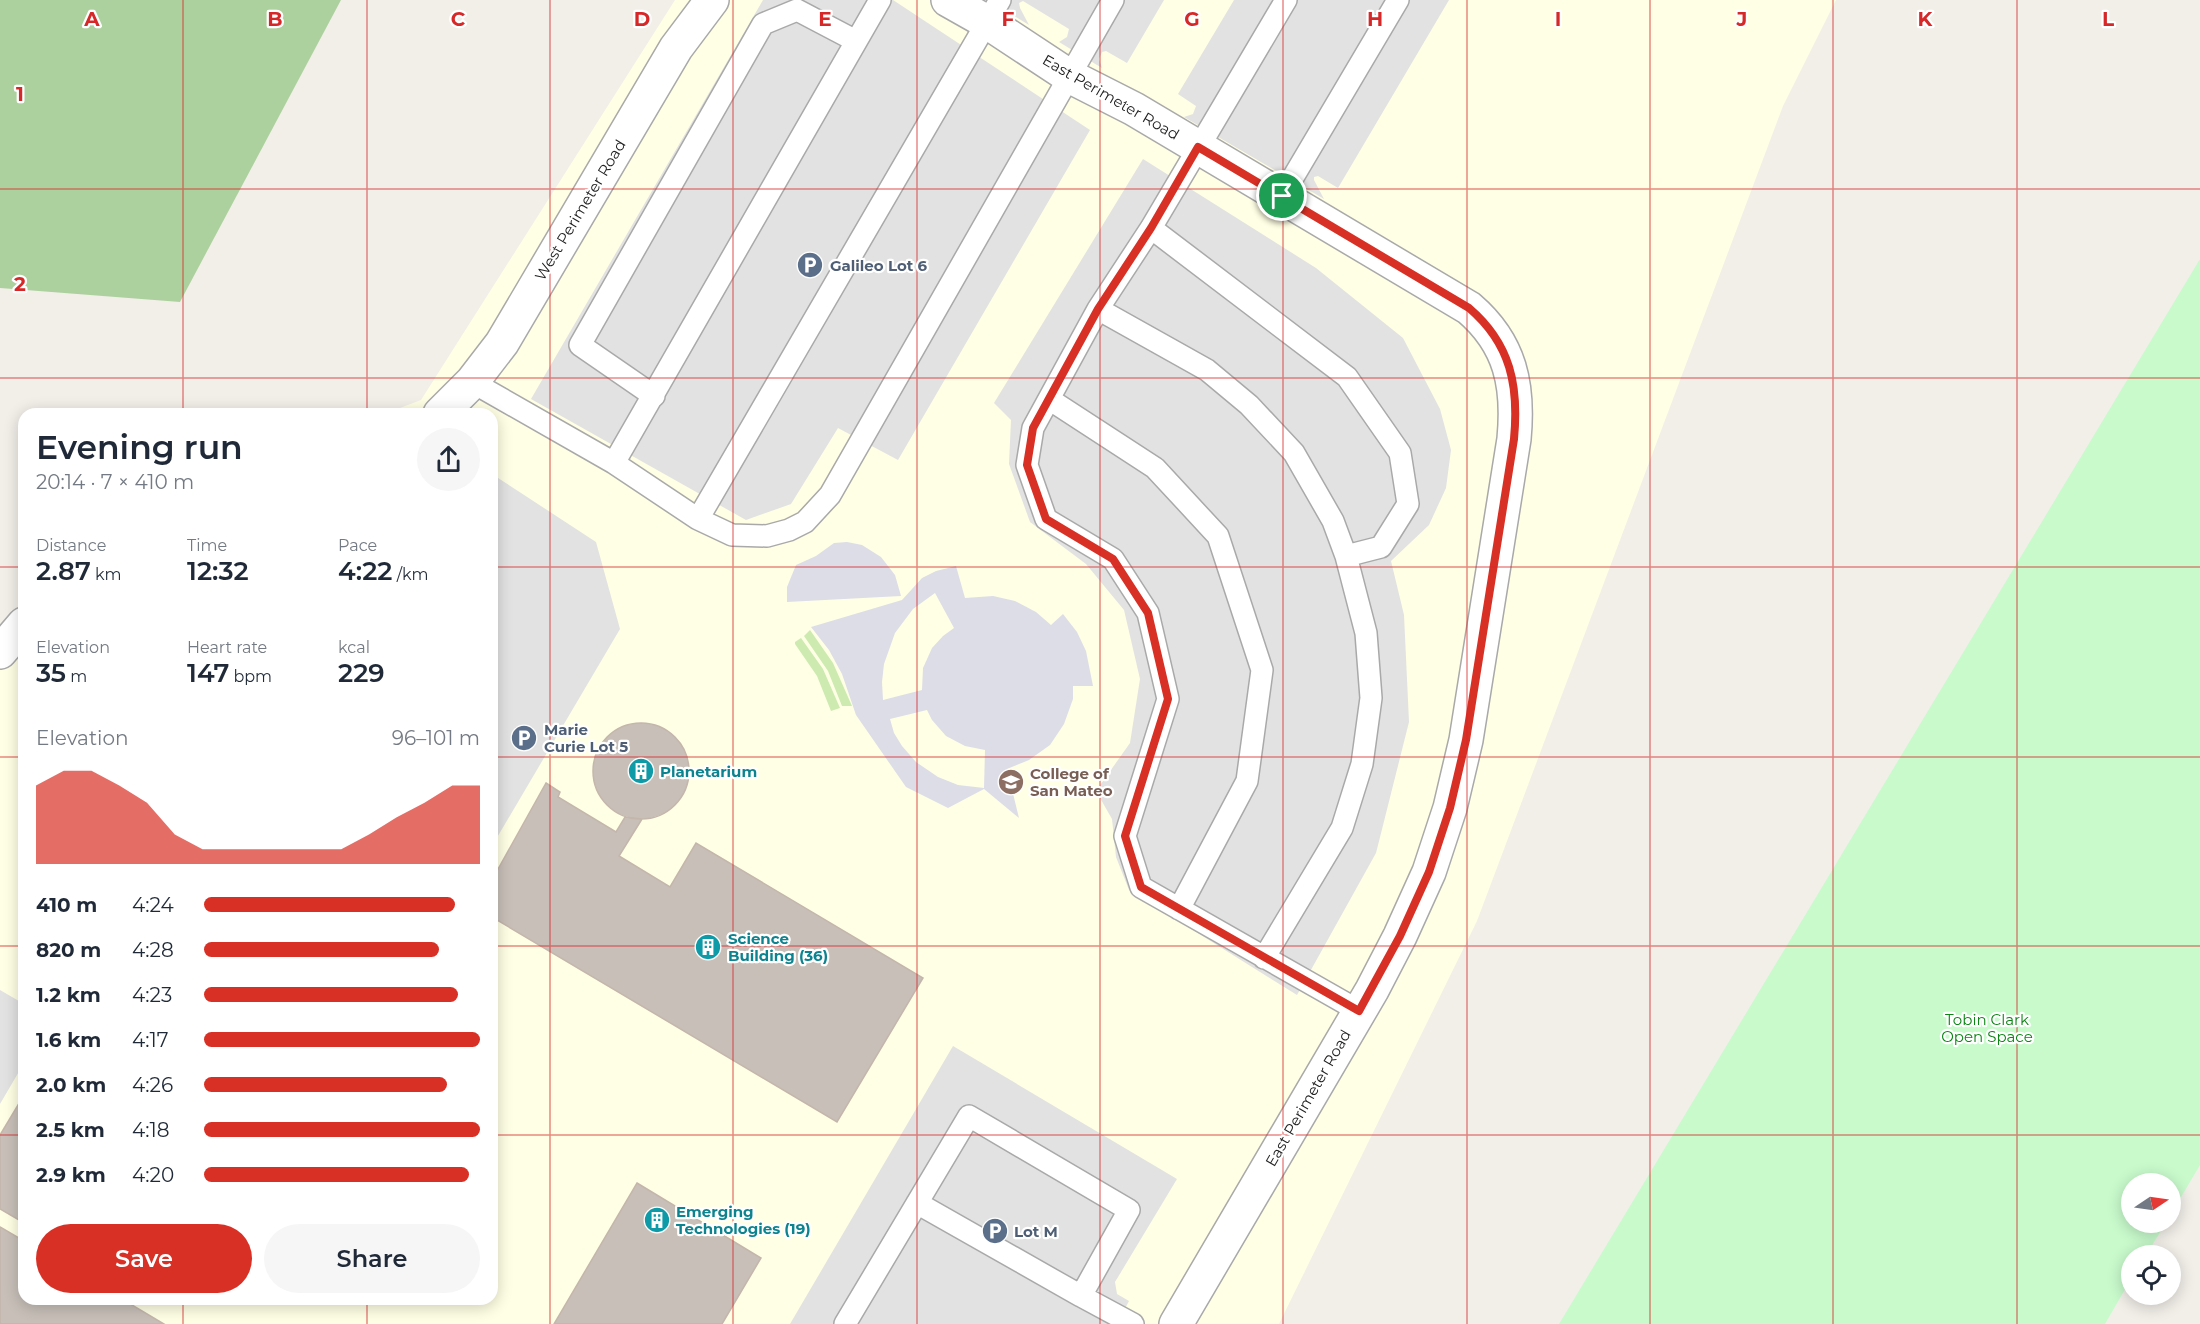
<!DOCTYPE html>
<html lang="en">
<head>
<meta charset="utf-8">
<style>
  body { margin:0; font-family:Montserrat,sans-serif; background:#f6f6f7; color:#1f2937; height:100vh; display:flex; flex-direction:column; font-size:22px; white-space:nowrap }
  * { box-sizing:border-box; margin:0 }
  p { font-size:20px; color:#747a83 }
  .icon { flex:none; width:33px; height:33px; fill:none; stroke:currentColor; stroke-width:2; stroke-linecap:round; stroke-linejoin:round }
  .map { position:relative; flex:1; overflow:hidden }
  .sheet { position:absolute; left:18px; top:408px; width:480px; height:897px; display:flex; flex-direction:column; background:#fff; border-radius:18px; box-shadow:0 3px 15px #0003 }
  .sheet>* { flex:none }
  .needle { width:39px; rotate:77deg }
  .buttons { position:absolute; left:2121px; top:1173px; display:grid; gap:12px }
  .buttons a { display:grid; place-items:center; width:60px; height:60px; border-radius:50%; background:#fff; box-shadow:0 3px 15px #0003; font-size:30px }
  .pin { position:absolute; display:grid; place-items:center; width:51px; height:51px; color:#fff; margin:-26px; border:3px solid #fff; border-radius:50%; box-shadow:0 2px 6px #0007 }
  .round { display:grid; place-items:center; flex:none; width:63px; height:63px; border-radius:32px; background:#f6f6f7 }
  .overview { display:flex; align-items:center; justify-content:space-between; height:102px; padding:0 18px }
  h1 { font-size:33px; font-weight:600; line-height:45px }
  .stats { display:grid; grid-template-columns:repeat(3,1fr); gap:9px; height:102px; padding:6px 18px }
  .stats div { display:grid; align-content:center }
  .stats b { font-size:26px; font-weight:600 }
  .stats small { font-size:16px; font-weight:400 }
  .stats p { font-size:16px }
  .chart { height:168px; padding:12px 18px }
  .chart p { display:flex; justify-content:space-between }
  .chart svg { width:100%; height:108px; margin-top:6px; fill:#d93025; opacity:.7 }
  .primary-button { display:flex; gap:12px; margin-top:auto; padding:12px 18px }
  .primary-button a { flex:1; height:69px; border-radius:36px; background:#d93025; color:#fff; font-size:24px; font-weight:600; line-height:69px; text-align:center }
  .primary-button a+a { background:#f6f6f7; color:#1f2937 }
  ul { padding:0 18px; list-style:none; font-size:20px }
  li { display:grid; grid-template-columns:96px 72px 1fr; align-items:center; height:45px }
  li i { height:15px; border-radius:8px; background:#d93025 }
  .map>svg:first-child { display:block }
  .education { fill:#ffffe5 }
  .grass { fill:#cdebb0 }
  .forest { fill:#add19e }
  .park { fill:#c8facc }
  .parking { fill:#e2e2e2 }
  .plaza { fill:#dddde8; fill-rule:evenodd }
  .building { fill:#c7bfb8; stroke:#c4b6ab; stroke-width:1.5 }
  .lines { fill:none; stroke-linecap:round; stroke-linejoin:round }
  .service-casing { stroke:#a9a9a9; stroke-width:24 }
  .minor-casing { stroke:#a9a9a9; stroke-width:36 }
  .service { stroke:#fff; stroke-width:21 }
  .minor { stroke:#fff; stroke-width:33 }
  .route-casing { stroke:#fff; stroke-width:12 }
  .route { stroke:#d93025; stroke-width:8 }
  .grid { fill:none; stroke:#d62828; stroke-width:1.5; stroke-opacity:0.55 }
  .labels { text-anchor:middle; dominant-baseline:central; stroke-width:4.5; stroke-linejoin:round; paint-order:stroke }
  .street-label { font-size:15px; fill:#222; stroke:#fff }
  .service-label { font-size:15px; font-weight:bold; fill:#4e5e75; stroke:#fff; text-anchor:start }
  .culture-label { font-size:15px; font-weight:bold; fill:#0d838f; stroke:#fff; text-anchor:start }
  .education-label { font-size:15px; font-weight:bold; fill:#785e54; stroke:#fff; text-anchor:start }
  .park-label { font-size:15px; fill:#0c8416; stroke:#fff }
  .grid-label { font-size:20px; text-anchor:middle; font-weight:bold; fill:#d62828; stroke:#fff; stroke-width:4.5; stroke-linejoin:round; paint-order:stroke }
</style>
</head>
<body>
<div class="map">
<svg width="2200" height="1324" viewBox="0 0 2200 1324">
  <rect width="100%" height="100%" fill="#f2efe9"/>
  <path class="education" d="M675 0H1836L1783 106 1477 921 1279 1324H0V643L24 614V1299H492V414H384L421 400Z"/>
  <path class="grass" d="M810 630 833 663 852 706H842L828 671 804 636Z
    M801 638 823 669 840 708 831 711 817 676 795 644V642Z"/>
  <path class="forest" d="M0 0H341L180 302 0 288Z"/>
  <path class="park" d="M2200 259V1165L2171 1214 2170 1184H2132V1222L2166 1223 2146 1255 2132 1256 2131 1279 2105 1324H1559Z"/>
  <path class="parking" d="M763 0H893L1090 130 898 460 838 428 791 504 746 520 531 399Z
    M988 0H1164L1127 63 1106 51 1102 52 1099 59 1102 68 1059 42 1067 37 1069 29 1023 1 1019 3 1020 8 1029 25Z
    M1234 0H1449L1338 188 1318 176 1314 177V180L1324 199 1184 117 1193 114 1196 106 1178 94Z
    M1143 159 1316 268 1403 338 1440 409 1451 450 1446 488 1429 525 1391 561 1404 615 1409 722 1376 853 1297 995 1129 890 1116 857 1112 819 1096 791 1130 743 1140 679 1124 610 1086 564 1030 522 1009 464 1011 420 994 403Z
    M492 474 596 542 620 629 492 846Z
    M0 990 24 1004V1063L0 1104Z
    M953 1046 1177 1179 1115 1282 1117 1294 1129 1301 1117 1324H790Z"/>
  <path class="plaza" d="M847 542 862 545 881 557 895 575 901 596 787 602V587L796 565 816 556 834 543Z
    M956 566 965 598 993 596 1015 601 1036 612 1051 625 1063 614 1077 632 1086 651 1093 686H1073V699L1064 724 1050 745 1029 760 1007 769 1019 818 984 789 948 808 906 787 856 715 842 674 829 650 811 627 902 600 922 578 936 571ZM935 593 954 628 943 636 932 648 923 668 922 690 883 700 882 682 884 664 895 633 913 609ZM927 710 932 720 946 736 965 746 985 750 984 788 958 785 938 777 916 762 902 746 894 733 890 719Z"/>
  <path class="building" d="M593 771a48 48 0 1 1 96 0a48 48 0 1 1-96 0Z
    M546 783 560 792 558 797 616 832 625 817 642 819 619 856 670 887 696 843 923 978 837 1122 492 917V880Z
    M24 1095V1223L0 1209V1135Z
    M637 1183 761 1258 722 1324H554Z
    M0 1227 24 1241V1299H122L164 1324H0Z"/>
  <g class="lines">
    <g class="service-casing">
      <path id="service" d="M1286 0 1151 228 1098 309 1033 428 1027 465 1046 519 1113 559 1148 613 1168 699 1125 836 1141 887 1359 1011
        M1282 196 1398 0
        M1151 228 1347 377 1400 453 1408 504 1381 547 1346 556
        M1098 309 1207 370 1249 405 1294 453 1333 521 1346 556 1366 633 1371 698 1362 764 1342 828 1264 958
        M472 382 614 463 880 0
        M654 396 580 345 763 24 797 10 856 41
        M1049 399 1155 468 1218 536 1262 670 1247 781 1179 909
        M614 463 698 519 1000 0
        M698 519 732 535 767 536 789 530 805 522 830 495 1113 0
        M917 1203 1081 1296
        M845 1324 969 1116 1129 1210 1081 1296 1133 1324"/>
    </g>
    <g class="minor-casing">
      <path id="minor" d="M948 0 987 22 1069 76 1134 109 1469 308C1511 344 1519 386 1514 439L1466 740 1450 808 1429 872 1400 936 1372 990 1176 1324
        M440 414 472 382 502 343 676 48 712 0
        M0 652 24 624"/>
    </g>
    <use href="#service" class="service"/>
    <use href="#minor" class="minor"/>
  </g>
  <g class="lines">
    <g class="route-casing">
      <path id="route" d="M1198 147 1469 308C1511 344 1519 386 1514 439L1466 740 1450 808 1429 872 1400 936 1359 1011 1141 887 1125 836 1168 699 1148 613 1113 559 1046 519 1027 465 1033 428 1098 309 1151 228Z"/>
    </g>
    <use href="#route" class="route"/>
  </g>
  <path class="grid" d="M183 0V414M367 0V414M550 0V1324M733 0V1324M917 0V1324M1100 0V1324M1283 0V1324M1467 0V1324M1650 0V1324M1833 0V1324M2017 0V1324M0 189H2200M0 378H2200M0 567H24M492 567H2200M0 757H24M492 757H2200M0 946H24M492 946H2200M0 1135H24M492 1135H2200M183 1299V1324M367 1299V1324"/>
  <defs>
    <g id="parking-disc" transform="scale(1.35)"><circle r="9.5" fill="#5c6f8a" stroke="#fff"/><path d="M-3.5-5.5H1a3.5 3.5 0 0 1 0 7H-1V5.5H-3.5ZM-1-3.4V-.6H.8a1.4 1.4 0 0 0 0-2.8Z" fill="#fff"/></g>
    <g id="building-disc" transform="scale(1.35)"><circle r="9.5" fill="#0f9aa8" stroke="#fff"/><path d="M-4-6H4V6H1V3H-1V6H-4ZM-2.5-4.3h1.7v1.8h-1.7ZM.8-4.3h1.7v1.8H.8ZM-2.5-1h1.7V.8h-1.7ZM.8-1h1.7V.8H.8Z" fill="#fff"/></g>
    <g id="university-disc" transform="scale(1.35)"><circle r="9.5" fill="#8d6e63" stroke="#fff"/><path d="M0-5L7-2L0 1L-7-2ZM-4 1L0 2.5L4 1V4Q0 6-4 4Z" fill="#fff"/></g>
  </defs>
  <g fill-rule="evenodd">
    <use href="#parking-disc" x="810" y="265"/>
    <use href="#parking-disc" x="524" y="738"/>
    <use href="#building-disc" x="641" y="771"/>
    <use href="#university-disc" x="1011" y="782"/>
    <use href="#building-disc" x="708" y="947"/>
    <use href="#building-disc" x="657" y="1220"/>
    <use href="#parking-disc" x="995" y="1231"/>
  </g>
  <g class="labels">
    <g class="street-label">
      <text transform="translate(1111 97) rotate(30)">East Perimeter Road</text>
      <text transform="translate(580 210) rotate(-59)">West Perimeter Road</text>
      <text transform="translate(1308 1098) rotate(-60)">East Perimeter Road</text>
    </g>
    <g class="service-label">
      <text x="830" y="265">Galileo Lot 6</text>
      <text x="544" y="729">Marie<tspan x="544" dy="17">Curie Lot 5</tspan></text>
      <text x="1014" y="1231">Lot M</text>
    </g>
    <g class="culture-label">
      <text x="660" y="771">Planetarium</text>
      <text x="728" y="938">Science<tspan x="728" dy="17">Building (36)</tspan></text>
      <text x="676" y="1211">Emerging<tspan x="676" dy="17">Technologies (19)</tspan></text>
    </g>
    <g class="education-label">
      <text x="1030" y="773">College of<tspan x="1030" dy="17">San Mateo</tspan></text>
    </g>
    <g class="park-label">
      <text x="1987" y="1019">Tobin Clark<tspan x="1987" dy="17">Open Space</tspan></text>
    </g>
  </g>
  <g class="grid-label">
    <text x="92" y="26">A</text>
    <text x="275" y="26">B</text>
    <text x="458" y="26">C</text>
    <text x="642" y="26">D</text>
    <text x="825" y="26">E</text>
    <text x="1008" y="26">F</text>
    <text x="1192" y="26">G</text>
    <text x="1375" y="26">H</text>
    <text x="1558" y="26">I</text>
    <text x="1742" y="26">J</text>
    <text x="1925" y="26">K</text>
    <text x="2108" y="26">L</text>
    <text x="20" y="101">1</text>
    <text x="20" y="291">2</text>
  </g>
</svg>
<div class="buttons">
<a><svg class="needle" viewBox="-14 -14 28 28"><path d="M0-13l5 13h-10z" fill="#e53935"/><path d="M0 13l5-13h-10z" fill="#747a83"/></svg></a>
<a><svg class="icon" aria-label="locate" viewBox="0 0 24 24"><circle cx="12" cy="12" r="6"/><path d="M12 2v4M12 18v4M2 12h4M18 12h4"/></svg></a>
</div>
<div class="pin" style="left:1282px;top:196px;background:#1e9e55"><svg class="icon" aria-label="arrive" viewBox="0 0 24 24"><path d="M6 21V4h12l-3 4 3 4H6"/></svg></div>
<section class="sheet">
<div class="overview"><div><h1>Evening run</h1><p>20:14 · 7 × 410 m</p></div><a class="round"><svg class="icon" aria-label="share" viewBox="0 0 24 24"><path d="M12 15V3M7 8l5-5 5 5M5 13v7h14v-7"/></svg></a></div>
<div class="stats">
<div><p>Distance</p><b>2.87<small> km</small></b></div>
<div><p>Time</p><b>12:32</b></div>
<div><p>Pace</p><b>4:22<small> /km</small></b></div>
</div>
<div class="stats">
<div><p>Elevation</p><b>35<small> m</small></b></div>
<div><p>Heart rate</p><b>147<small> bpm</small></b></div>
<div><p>kcal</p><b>229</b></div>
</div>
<div class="chart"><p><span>Elevation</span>96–101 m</p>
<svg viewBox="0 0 160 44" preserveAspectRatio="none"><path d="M0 44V12L10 6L20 6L30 12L40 19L50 32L60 38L70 38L80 38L90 38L100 38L110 38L120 32L130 25L140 19L150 12L160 12V44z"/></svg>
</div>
<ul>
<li><b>410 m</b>4:24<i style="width:91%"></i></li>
<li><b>820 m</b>4:28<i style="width:85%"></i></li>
<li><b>1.2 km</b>4:23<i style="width:92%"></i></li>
<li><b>1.6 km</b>4:17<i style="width:100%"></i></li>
<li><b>2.0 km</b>4:26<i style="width:88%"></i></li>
<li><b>2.5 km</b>4:18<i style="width:100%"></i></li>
<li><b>2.9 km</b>4:20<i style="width:96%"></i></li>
</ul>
<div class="primary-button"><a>Save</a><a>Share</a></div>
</section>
</div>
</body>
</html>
